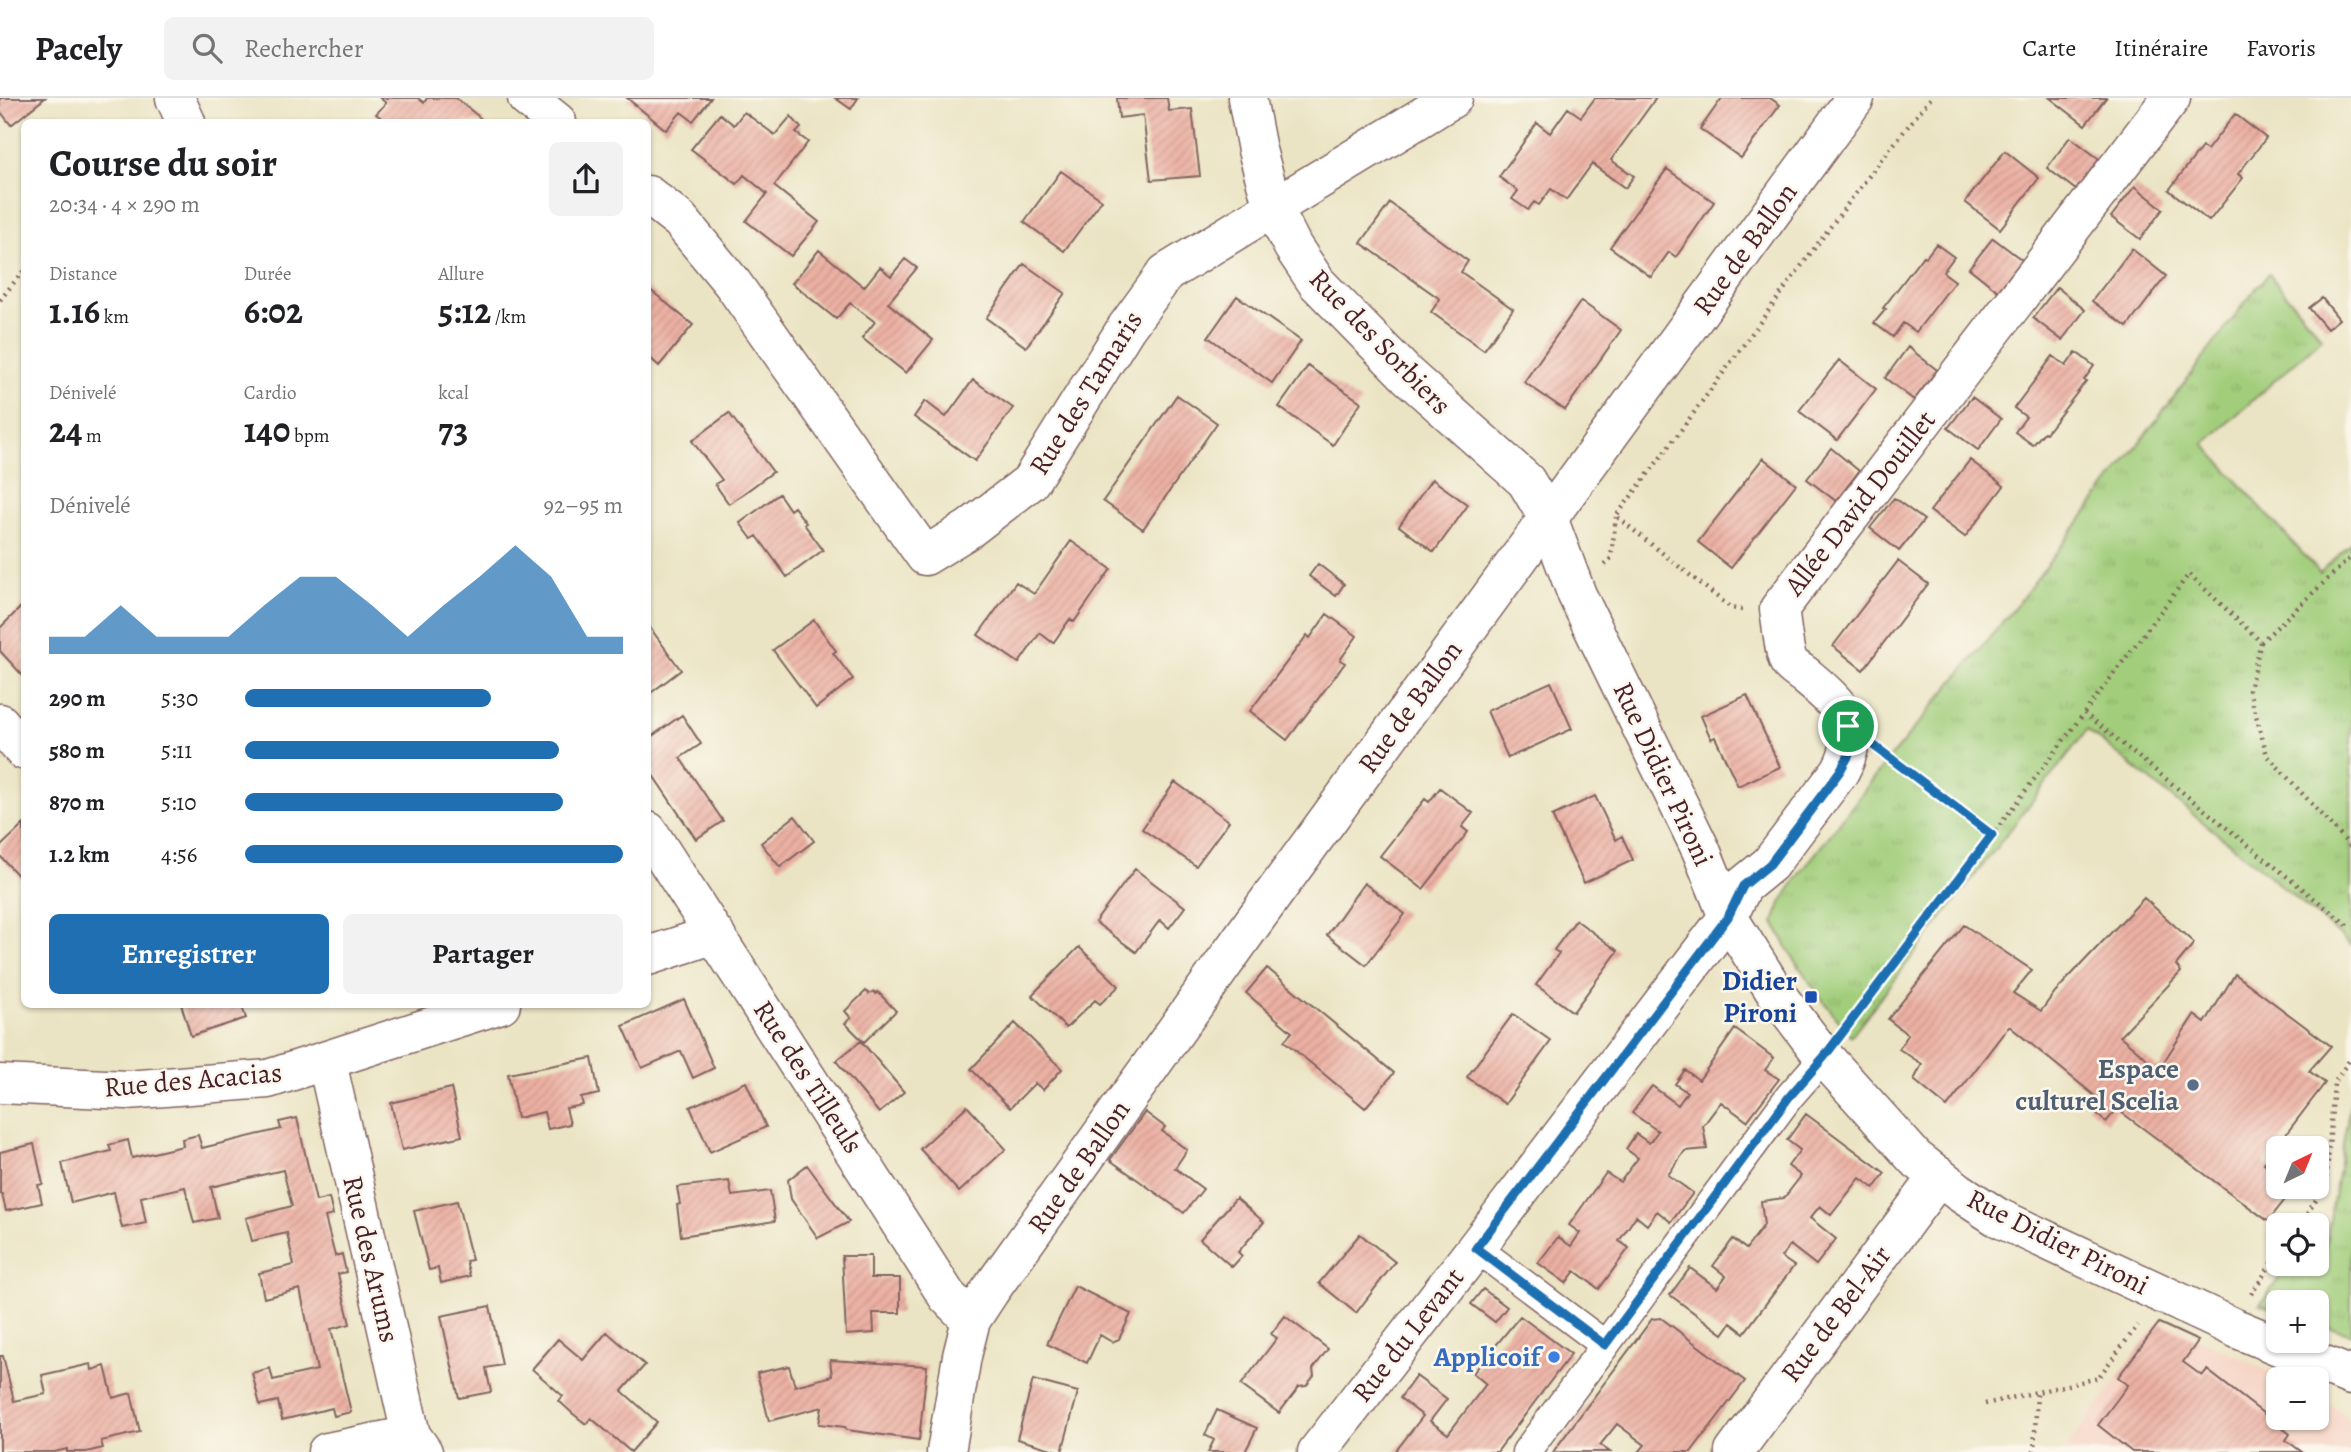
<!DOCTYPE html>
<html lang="fr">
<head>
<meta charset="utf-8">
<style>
  body { margin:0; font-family:Alegreya,serif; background:#f2f2f2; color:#202124; height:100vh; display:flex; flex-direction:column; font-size:26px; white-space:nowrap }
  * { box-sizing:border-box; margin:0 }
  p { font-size:23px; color:#757577 }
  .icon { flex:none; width:38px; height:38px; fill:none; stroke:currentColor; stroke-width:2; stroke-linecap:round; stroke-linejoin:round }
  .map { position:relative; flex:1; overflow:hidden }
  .details { position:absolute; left:21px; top:21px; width:630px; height:889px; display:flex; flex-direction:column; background:#fff; border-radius:10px; box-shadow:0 2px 5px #0004 }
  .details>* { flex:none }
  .needle { width:46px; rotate:43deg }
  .fabs { position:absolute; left:2266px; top:1038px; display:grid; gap:14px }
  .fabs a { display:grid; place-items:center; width:63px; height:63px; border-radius:10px; background:#fff; box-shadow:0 2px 5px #0004; font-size:35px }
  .pin { position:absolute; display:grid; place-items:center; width:60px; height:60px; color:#fff; margin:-30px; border:4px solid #fff; border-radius:50%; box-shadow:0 2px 7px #0007 }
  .round { display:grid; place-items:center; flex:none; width:74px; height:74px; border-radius:10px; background:#f2f2f2 }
  .head { display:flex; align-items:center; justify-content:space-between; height:119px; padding:0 28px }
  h1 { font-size:38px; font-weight:600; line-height:52px }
  .stats { display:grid; grid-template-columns:repeat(3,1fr); gap:10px; height:119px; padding:7px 28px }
  .stats div { display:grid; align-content:center }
  .stats b { font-size:35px; font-weight:600 }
  .stats small { font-size:19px; font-weight:400 }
  .stats p { font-size:19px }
  .chart { height:196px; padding:14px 28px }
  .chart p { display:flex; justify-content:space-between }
  .chart svg { width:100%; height:126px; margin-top:7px; fill:#1f6fb2; opacity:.7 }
  .button { display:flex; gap:14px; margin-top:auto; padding:14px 28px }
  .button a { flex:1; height:80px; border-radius:10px; background:#1f6fb2; color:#fff; font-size:28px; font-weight:600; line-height:80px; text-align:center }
  .button a+a { background:#f2f2f2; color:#202124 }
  ul { padding:0 28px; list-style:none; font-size:23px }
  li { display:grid; grid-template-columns:112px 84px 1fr; align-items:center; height:52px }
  li i { height:18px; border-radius:9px; background:#1f6fb2 }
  header { display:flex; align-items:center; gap:42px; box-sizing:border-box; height:98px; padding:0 35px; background:#fff; border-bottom:2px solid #e0e0e0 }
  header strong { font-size:33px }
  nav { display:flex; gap:38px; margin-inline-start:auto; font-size:24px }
  .search { width:490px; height:63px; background:#f2f2f2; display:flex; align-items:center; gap:18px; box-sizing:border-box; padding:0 24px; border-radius:10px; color:#757577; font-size:26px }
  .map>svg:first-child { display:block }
  .built { fill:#f5d2c3 }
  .park { fill:url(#park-tufts); stroke:#767653; stroke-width:2 }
  .building { fill:url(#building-hatch) }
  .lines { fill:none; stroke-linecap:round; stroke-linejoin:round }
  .pedestrian-casing { stroke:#826461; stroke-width:31 }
  .minor-casing { stroke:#826461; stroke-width:41 }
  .tertiary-casing { stroke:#826461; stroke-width:41 }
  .path { stroke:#826461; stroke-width:4.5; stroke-dasharray:2 5; stroke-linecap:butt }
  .pedestrian { stroke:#fff; stroke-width:28 }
  .minor { stroke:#fff; stroke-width:38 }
  .tertiary { stroke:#fff; stroke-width:38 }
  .route-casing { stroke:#fff; stroke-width:14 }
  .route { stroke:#1f6fb2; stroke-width:9 }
  .transit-dot { fill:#1a4fb4; stroke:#fbf7ec; stroke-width:2.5 }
  .service-dot { fill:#5c6f8a; stroke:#fbf7ec; stroke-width:2.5 }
  .shop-dot { fill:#3f7fe0; stroke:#fbf7ec; stroke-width:2.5 }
  .labels { text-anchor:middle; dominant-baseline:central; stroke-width:5; stroke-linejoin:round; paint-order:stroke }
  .street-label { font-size:28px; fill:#4a1f2b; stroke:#fbf7ec }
  .transit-label { font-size:28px; font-weight:bold; fill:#164399; stroke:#fbf7ec; text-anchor:end }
  .service-label { font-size:28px; font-weight:bold; fill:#4e5e75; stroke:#fbf7ec; text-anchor:end }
  .shop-label { font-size:28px; font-weight:bold; fill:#366cbe; stroke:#fbf7ec; text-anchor:end }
</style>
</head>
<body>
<header>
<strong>Pacely</strong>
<div class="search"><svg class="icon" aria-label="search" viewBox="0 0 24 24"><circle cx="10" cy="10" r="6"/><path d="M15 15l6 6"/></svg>Rechercher</div>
<nav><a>Carte</a><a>Itinéraire</a><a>Favoris</a></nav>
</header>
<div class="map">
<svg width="2351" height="1354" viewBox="0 0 2351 1354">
  <defs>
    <pattern id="park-tufts" width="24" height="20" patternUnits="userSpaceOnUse" patternTransform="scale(1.75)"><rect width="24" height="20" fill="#a2ce7b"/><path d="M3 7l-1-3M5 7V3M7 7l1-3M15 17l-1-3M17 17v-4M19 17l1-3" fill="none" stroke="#8db06a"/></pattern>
    <pattern id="building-hatch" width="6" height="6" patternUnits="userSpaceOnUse" patternTransform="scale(1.75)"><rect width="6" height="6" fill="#ebb0a3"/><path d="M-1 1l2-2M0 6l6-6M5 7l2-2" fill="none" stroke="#cb978c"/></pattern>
  </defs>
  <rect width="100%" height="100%" fill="#fbf7ec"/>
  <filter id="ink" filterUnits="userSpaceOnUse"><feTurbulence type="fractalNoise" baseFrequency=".0143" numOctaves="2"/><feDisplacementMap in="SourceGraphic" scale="14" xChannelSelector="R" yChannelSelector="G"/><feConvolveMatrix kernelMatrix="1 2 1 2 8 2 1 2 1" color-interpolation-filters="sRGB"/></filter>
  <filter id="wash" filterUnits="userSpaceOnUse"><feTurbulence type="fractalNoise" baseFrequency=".00686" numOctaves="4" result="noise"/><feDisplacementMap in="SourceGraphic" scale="28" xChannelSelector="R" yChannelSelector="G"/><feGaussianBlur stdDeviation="1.57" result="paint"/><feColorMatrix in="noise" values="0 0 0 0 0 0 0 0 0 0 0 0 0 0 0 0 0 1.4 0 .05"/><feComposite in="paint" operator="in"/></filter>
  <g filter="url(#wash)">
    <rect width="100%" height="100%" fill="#ebe4c4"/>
    <path class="built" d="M2160 1222 2285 1281H2278V1320H2317V1296L2322 1298 2345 1318 2351 1328V1354H2064Z"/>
    <path class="park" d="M2269 176 2322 240 2204 346 2320 475 2351 445V847L2248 760 2087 632 1851 938C1823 903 1793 865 1774 824L1782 803 1802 773 1885 666 2016 508 2257 189Z
      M2351 1001V1236L2317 1225V1204H2278V1212L2260 1206 2290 1166 2317 1165 2322 1168Z"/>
    <g id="blocks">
      <path class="building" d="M0 0H45L11 27 0 13Z
        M380 0H418L424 5 427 0H456L484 23 483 24H387L376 16 386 5Z
        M627 0H711L693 23 681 14 666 32Z
        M835 0H858L851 11Z
        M1117 0H1167L1169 13 1192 11 1200 78 1151 82 1143 17 1119 20Z
        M1595 0H1656L1611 62 1634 78 1625 90 1592 66 1566 102 1551 91 1539 107 1534 104 1528 112 1512 101 1518 93 1499 79 1537 25 1550 35 1568 10 1581 19Z
        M1722 0H1770L1780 7 1741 60 1700 31Z
        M2050 0H2106L2085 27Z
        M744 14 775 37 791 18 801 30 796 35 808 44 774 88 819 124 791 158 746 123 767 96 744 77 737 86 691 51 720 16 734 27Z
        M2235 16 2266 40 2238 76 2243 80 2209 123 2169 92 2202 49 2207 52Z
        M2070 39 2099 61 2076 92 2047 70Z
        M2005 53 2039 80 2000 131 1965 104Z
        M1667 71 1714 104 1676 159 1669 154 1651 179 1610 149Z
        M1061 73 1102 102 1064 153 1024 124Z
        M2135 88 2163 111 2140 141 2111 119Z
        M1390 105 1468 163 1461 174 1513 211 1484 252 1431 214 1440 201 1361 145Z
        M1993 140 2022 162 1998 193 1969 170Z
        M1936 146 1954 159 1943 174 1955 183 1916 234 1903 225 1893 239 1874 225 1886 211 1883 210 1923 158 1926 159Z
        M2132 151 2166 178 2127 229 2092 203Z
        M819 152 864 189 880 169 891 178 905 161 917 170 888 205 933 242 906 275 862 240 875 224 850 205 836 221 792 185Z
        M1024 166 1065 195 1026 249 986 220Z
        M2057 189 2085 212 2062 242 2033 220Z
        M648 190 693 227 659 268 648 258Z
        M1237 198 1301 243 1272 285 1208 239Z
        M2322 200 2339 221 2327 231 2309 210Z
        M1581 203 1621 232 1565 312 1524 284Z
        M1908 249 1937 272 1914 302 1885 280Z
        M2076 254 2094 268 2084 282 2086 283 2046 335 2044 334 2033 347 2015 334 2026 319 2014 310 2053 258 2066 268Z
        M1839 262 1876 291 1837 342 1799 313Z
        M1308 268 1361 304 1333 347 1279 309Z
        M973 282 1013 310 975 363 914 319 925 303 946 319Z
        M1177 297 1217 325 1143 431 1103 403Z
        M1972 299 2001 321 1978 352 1948 330Z
        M729 315 773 374 729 406 715 386 722 382 692 343Z
        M1831 350 1859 373 1836 403 1807 381Z
        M1763 360 1796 386 1731 470 1698 444Z
        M1970 362 2004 388 1965 439 1930 413Z
        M1432 381 1468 407 1434 454 1399 428Z
        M779 396 790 412 794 409 806 425 804 426 823 452 787 479 757 438 752 441 740 425Z
        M1894 400 1924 422 1899 453 1870 430Z
        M1071 443 1111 471 1074 524 1070 521 1053 545 1040 535 1019 565 978 537 1016 484 1034 496Z
        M1898 463 1928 486 1863 572 1833 548Z
        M1318 466 1344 486 1336 498 1309 478Z
        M24 506V579L0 553V530Z
        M1327 516 1357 538 1340 562 1345 565 1287 642 1250 613 1307 537 1310 540Z
        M814 522 836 553 833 555 853 581 816 610 773 552Z
        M648 527 681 572 648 597Z
        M1551 584 1572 631 1508 660 1487 613Z
        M1747 597 1780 669 1738 688 1715 639 1711 641 1701 618Z
        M682 617 701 646 680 660 723 723 696 741 648 670V641Z
        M1175 684 1229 723 1196 768 1142 731Z
        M1440 690 1473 715 1462 729 1468 734 1423 791 1380 758 1425 701 1429 704Z
        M1595 698 1616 742 1622 738 1633 762 1584 785 1552 718Z
        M795 718 814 743 780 769 761 745Z
        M24 726V784L0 758V749Z
        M1135 771 1185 809 1169 830 1160 822 1136 854 1095 824Z
        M1364 785 1405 816 1366 867 1327 837Z
        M2144 800 2194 845 2176 867 2181 874 2120 938 2159 971 2194 917 2205 925 2235 876 2331 948 2309 973 2325 985 2264 1065 2278 1076V1088H2296L2268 1123 2117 1011 2106 1024 2088 1009 2095 998 2009 928 1947 1009 1914 982 1922 966 1899 951 1908 937 1888 921 1964 827 2032 872 2013 895 2041 913 2055 894Z
        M1576 822 1618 853 1573 914 1536 887 1559 855 1554 852Z
        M1079 849 1119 888 1100 906 1095 902 1066 930 1032 897Z
        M1267 870 1394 975 1365 1010 1284 943 1292 934 1246 895Z
        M866 893 869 896 874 893 876 896 878 894 896 913 864 944 845 925 851 920 845 913Z
        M684 901 714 970 693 980 681 953 642 970 623 928Z
        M181 906H241L246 920 191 938Z
        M1513 916 1551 943 1505 1006 1467 979Z
        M1015 925 1062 971 1043 992 1035 985 1010 1010 971 971Z
        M1735 931 1774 960 1765 972 1779 981 1747 1023 1721 1004 1703 1028 1707 1051 1685 1053 1668 1077 1693 1095 1671 1124 1657 1113 1647 1127 1636 1118 1619 1143 1629 1150 1599 1191 1575 1173 1566 1185 1538 1165 1558 1139 1571 1148 1580 1135 1569 1127 1606 1075 1620 1084 1638 1060 1626 1051 1636 1036 1649 1045 1658 1033 1632 1015 1652 988 1678 1007 1687 994 1675 986 1685 972 1699 982Z
        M861 943 904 994 879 1015 836 963Z
        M592 960 599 996 581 1000 583 1007 566 1010 570 1026 548 1031 544 1014 517 1020 508 976Z
        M746 984 766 1029 710 1054 690 1009Z
        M451 990 462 1038 402 1052 391 1005Z
        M967 1008 1006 1051 959 1094 920 1051Z
        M1145 1014 1165 1029 1162 1033 1187 1052 1175 1070 1203 1091 1184 1115 1110 1062Z
        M1806 1016 1885 1075 1874 1090 1860 1080 1831 1117 1820 1108 1810 1120 1836 1141 1816 1167 1790 1147 1781 1159 1794 1168 1744 1235 1731 1225 1723 1236 1670 1197 1690 1170 1717 1190 1726 1178 1713 1168 1733 1141 1746 1151 1764 1127 1761 1103 1784 1100 1801 1078 1788 1068 1800 1052 1787 1042Z
        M297 1020 316 1103 329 1100 333 1117 325 1119 335 1158 342 1156 346 1174 338 1176 350 1226 331 1231 351 1314 334 1318 332 1310 282 1322 278 1303 260 1307 252 1275 270 1270 273 1282 317 1272 300 1191 264 1200 259 1175 294 1167 287 1135 252 1143 246 1120 292 1108 283 1072 211 1089 218 1120 194 1125 185 1089 141 1099 146 1125 122 1130 114 1094 71 1105 62 1065 111 1053 109 1047 128 1042 132 1060 183 1048 182 1041 198 1037 202 1050 281 1031 279 1024Z
        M34 1046 43 1086 38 1087 42 1105 6 1113 2 1096H0V1054Z
        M807 1067 849 1124 818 1140 791 1101 788 1082Z
        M729 1083 732 1098 770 1093 775 1123 681 1138 677 1107 680 1106 677 1089Z
        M1236 1100 1264 1124 1238 1154 1242 1158 1232 1169 1200 1141Z
        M457 1103 472 1162 466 1163 470 1178 441 1185 438 1170 429 1172 414 1113Z
        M1360 1136 1395 1164 1356 1215 1319 1185Z
        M842 1158H871V1180H900V1215H873L874 1235 846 1237Z
        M1075 1188 1131 1216 1119 1241 1112 1244 1100 1237 1087 1265 1047 1246Z
        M1483 1191 1507 1209 1495 1224 1471 1206Z
        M490 1208 502 1267 486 1270 491 1294 459 1300 441 1218Z
        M1285 1218 1328 1251 1313 1271 1314 1278 1306 1288 1299 1289 1279 1315 1241 1287 1277 1240 1271 1236Z
        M1520 1218 1571 1256 1497 1354H1395L1423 1318 1400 1300 1416 1278 1447 1301 1430 1323 1448 1336 1486 1286 1473 1275Z
        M1661 1220 1745 1283 1691 1354H1639L1645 1347 1617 1326 1600 1347 1610 1354H1553L1652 1221Z
        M2159 1225 2198 1243 2183 1264 2202 1278 2207 1272 2290 1336 2286 1342 2302 1354H2132L2098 1327 2128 1287 2118 1279Z
        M607 1234 645 1267 622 1293 657 1324 631 1354 591 1320 586 1326 572 1315 559 1303 563 1298 532 1271 558 1241 583 1262Z
        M0 1258H3L14 1303 46 1296 42 1277 91 1266 92 1272 105 1268 113 1300 131 1295 140 1334 101 1343 103 1350 86 1354H67V1351L55 1354H0Z
        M830 1262 927 1268 919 1342 847 1332 845 1329 819 1326 822 1309 769 1323 757 1275 789 1268 795 1288 832 1278Z
        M1033 1282 1078 1294 1062 1354 1017 1341Z
        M1217 1312 1257 1330 1245 1354H1208L1214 1342 1205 1337Z"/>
    </g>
  </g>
  <g filter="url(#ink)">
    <use href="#blocks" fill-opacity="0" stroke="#826461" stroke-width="2"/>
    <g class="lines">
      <g class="pedestrian-casing">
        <path id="pedestrian" d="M1476 1150 1605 1247
          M1526 1354 1789 999 1824 959"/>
      </g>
      <g class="minor-casing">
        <path id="minor" d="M175 0 186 24
          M527 0 557 24
          M1247 0 1257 52 1273 110 1293 149 1317 185 1408 278 1526 383 1548 420 1577 497 1701 752 1728 819 1777 897 1824 959 1915 1060 1959 1094 1997 1119 2235 1230 2351 1278
          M648 97 680 122 733 186 925 458 969 431 1030 384 1126 230 1166 175 1453 0
          M0 625 23 652
          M648 733 947 1198 971 1222
          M648 858 715 836
          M327 964 411 1337 423 1354
          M0 986 127 992 268 981 501 906
          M327 1354 411 1337
          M1317 1354 1476 1150 1728 819 1743 788 1770 766 1840 673C1865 627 1839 606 1806 578 1801 574 1792 569 1789 564 1784 556 1781 522 1779 511L2171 0
          M1734 1354 1939 1078"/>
      </g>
      <g class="tertiary-casing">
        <path id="tertiary" d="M946 1354 962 1258 971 1222 990 1193 1254 823 1855 0"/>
      </g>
      <path class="path" d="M0 202 24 172
        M1605 467 1611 460 1616 419
        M1742 512 1731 510 1616 418C1723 280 1820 135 1931 0
        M2261 544 2249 592 2267 657 2351 749
        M2084 615 2351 830
        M1885 656 1992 737
        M1848 928 2189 476 2261 544 2351 459
        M2299 1127 2326 1088 2334 985 2351 960
        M2251 1196 2278 1156
        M1985 1306 2098 1280 2138 1227
        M2034 1354 2037 1295"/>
      <use href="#pedestrian" class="pedestrian"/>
      <use href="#minor" class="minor"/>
      <use href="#tertiary" class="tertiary"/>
    </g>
  </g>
  <g class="lines" filter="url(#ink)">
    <g class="route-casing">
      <path id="route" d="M1848 628 1992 737 1824 959 1789 999 1605 1247 1476 1150 1728 819 1743 788 1770 766 1840 673 1849 657Z"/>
    </g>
    <use href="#route" class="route"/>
  </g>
  <rect class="transit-dot" x="1804" y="892" width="14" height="14" rx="3.5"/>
  <circle class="service-dot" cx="2193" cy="987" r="7"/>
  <circle class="shop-dot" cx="1554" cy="1259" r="7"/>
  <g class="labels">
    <g class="street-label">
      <text transform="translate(1745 151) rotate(-54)">Rue de Ballon</text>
      <text transform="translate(1380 244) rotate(46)">Rue des Sorbiers</text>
      <text transform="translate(1086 295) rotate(-58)">Rue des Tamaris</text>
      <text transform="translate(1860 405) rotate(-52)">Allée David Douillet</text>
      <text transform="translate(1410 609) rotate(-54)">Rue de Ballon</text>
      <text transform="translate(1663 676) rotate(65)">Rue Didier Pironi</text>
      <text transform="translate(808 979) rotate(57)">Rue des Tilleuls</text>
      <text transform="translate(193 982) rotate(-5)">Rue des Acacias</text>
      <text transform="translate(1079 1069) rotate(-55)">Rue de Ballon</text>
      <text transform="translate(2058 1144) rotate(27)">Rue Didier Pironi</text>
      <text transform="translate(371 1161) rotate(77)">Rue des Arums</text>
      <text transform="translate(1836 1216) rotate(-53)">Rue de Bel-Air</text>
      <text transform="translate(1408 1237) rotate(-52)">Rue du Levant</text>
    </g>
    <g class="transit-label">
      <text x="1797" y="883">Didier<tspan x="1797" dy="32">Pironi</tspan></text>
    </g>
    <g class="service-label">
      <text x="2179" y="971">Espace<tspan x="2179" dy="32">culturel Scelia</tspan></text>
    </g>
    <g class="shop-label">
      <text x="1540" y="1259">Applicoif</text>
    </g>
  </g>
</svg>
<div class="fabs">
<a><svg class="needle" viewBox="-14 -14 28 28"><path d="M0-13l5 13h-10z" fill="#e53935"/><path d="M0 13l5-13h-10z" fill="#757577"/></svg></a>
<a><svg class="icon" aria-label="locate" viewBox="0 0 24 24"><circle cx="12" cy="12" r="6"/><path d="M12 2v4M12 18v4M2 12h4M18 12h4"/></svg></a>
<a>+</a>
<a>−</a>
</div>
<div class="pin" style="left:1848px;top:628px;background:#1e9e55"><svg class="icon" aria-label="arrive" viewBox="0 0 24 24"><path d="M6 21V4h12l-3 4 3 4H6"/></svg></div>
<section class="details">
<div class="head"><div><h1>Course du soir</h1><p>20:34 · 4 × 290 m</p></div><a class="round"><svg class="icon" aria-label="share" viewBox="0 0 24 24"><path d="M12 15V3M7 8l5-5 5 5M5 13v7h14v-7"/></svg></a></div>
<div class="stats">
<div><p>Distance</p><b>1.16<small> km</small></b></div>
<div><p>Durée</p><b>6:02</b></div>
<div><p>Allure</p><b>5:12<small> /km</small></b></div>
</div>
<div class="stats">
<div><p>Dénivelé</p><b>24<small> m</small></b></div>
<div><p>Cardio</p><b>140<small> bpm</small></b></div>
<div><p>kcal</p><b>73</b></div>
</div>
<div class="chart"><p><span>Dénivelé</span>92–95 m</p>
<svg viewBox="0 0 160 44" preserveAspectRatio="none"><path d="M0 44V38L10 38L20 27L30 38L40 38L50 38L60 27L70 17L80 17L90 27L100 38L110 27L120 17L130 6L140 17L150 38L160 38V44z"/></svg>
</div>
<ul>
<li><b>290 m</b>5:30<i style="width:65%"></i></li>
<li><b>580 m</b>5:11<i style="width:83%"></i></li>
<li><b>870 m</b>5:10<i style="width:84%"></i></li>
<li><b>1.2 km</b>4:56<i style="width:100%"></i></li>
</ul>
<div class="button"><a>Enregistrer</a><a>Partager</a></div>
</section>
</div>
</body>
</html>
